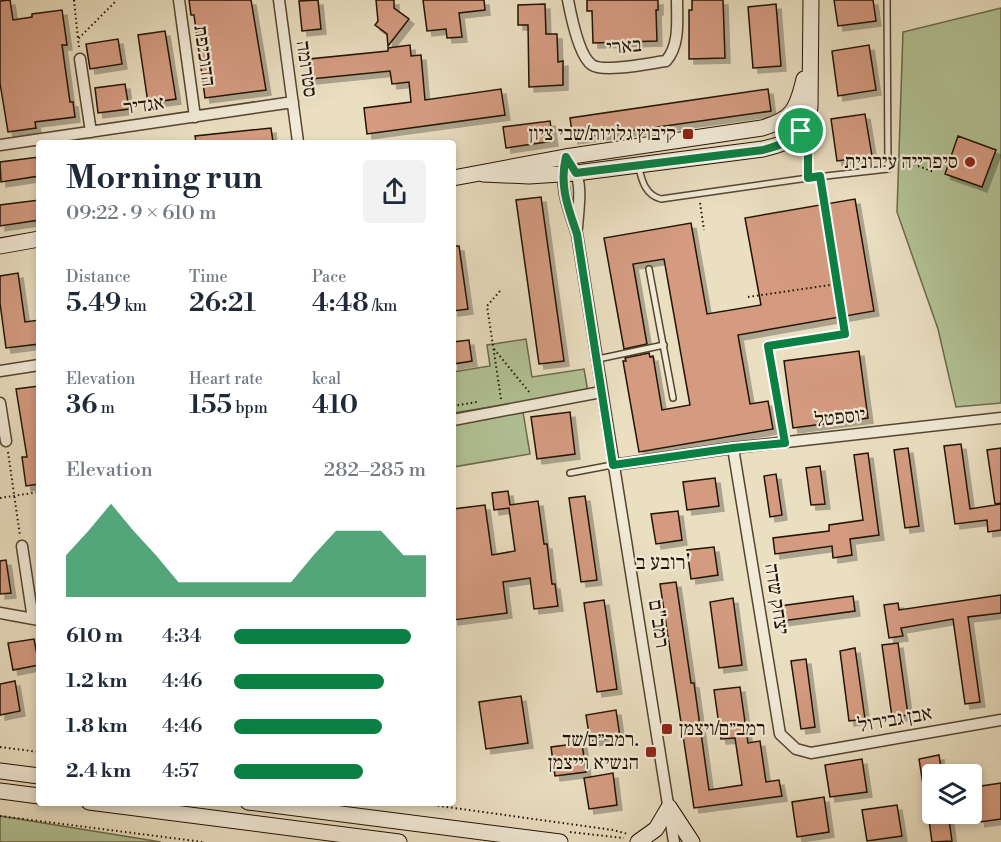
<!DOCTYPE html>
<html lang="en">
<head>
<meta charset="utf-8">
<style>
  body { margin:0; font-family:"Libre Bodoni","Frank Ruhl Libre",serif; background:#f2f2f3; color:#1f2937; height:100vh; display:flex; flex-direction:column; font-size:22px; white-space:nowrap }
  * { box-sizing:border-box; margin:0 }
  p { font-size:20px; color:#747a83 }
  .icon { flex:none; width:33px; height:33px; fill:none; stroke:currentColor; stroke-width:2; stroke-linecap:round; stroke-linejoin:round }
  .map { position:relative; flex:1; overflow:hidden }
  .sheet { position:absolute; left:36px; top:140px; width:420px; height:666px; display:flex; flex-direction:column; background:#fff; border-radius:6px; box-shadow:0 3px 9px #0003 }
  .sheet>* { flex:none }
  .tools { position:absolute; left:922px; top:764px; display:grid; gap:12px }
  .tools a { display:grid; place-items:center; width:60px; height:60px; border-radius:6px; background:#fff; box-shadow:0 3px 9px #0003; font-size:30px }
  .pin { position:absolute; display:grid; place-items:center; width:51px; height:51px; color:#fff; margin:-26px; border:3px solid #fff; border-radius:50%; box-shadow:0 2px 6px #0007 }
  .round { display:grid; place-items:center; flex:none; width:63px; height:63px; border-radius:6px; background:#f2f2f3 }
  .summary { display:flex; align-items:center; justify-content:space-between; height:102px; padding:0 30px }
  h1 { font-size:33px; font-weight:600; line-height:45px }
  .stats { display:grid; grid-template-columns:repeat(3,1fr); gap:9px; height:102px; padding:6px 30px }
  .stats div { display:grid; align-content:center }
  .stats b { font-size:26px; font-weight:600 }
  .stats small { font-size:16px; font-weight:400 }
  .stats p { font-size:16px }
  .chart { height:168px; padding:12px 30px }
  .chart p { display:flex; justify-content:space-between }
  .chart svg { width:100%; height:108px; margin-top:6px; fill:#0b8043; opacity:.7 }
  ul { padding:0 30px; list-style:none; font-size:20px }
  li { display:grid; grid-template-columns:96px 72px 1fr; align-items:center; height:45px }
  li i { height:15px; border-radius:8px; background:#0b8043 }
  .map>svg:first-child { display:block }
  .green { fill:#b2c396; stroke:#6a6a4b; stroke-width:1.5 }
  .building { fill:#d49b81; stroke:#221200; stroke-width:1.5; filter:url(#shadow) }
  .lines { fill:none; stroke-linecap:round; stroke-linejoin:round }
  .lane-casing { stroke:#544530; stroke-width:8 }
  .street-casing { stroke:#544530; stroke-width:13 }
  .secondary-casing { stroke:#221200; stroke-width:17 }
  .path { stroke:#221200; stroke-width:2; stroke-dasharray:1.5 3; stroke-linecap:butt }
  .lane { stroke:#f1ead7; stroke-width:5 }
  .street { stroke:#f1ead7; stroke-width:10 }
  .secondary { stroke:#f1ead7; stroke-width:15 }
  .route-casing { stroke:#fff; stroke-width:12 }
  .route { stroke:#0b8043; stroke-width:8 }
  .poi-dot { fill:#8f2418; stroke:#f1ead7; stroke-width:2 }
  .labels { text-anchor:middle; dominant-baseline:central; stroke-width:4.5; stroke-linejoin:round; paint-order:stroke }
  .street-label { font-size:20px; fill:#221200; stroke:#f1ead7 }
  .poi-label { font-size:20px; fill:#221200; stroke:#f1ead7; text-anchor:end }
  .neighbourhood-label { font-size:21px; fill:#221200; stroke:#f1ead7 }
</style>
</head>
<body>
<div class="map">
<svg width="1001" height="842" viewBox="0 0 1001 842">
  <defs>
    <filter id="shadow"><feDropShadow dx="5" dy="5" stdDeviation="0" flood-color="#0004"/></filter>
  </defs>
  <rect width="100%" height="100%" fill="#eadfc1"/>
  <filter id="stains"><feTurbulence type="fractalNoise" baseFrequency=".00333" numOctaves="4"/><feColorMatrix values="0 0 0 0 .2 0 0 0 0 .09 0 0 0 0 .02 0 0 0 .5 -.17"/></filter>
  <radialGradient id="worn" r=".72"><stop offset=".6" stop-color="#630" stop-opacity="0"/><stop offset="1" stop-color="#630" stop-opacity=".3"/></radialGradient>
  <path class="green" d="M1001 8V403L956 407 938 329 897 212 903 32Z
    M526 339 532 377 584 369 588 392 453 413V372L490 366 487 345Z
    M523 412 530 454 453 467V423Z
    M0 816 161 842H0Z"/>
  <path class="building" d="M10 0 13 20 32 17V14L62 10 67 45H62L70 102H73L75 117 35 122 36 128 8 132 0 83V1Z
    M189 0H251L266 90 205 98 194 15H191Z
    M318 0 321 29 302 31 299 1Z
    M376 0H394V8L409 19 388 46 387 34 375 25 378 21Z
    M423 0H484L485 10 459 13 462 37 447 38 446 29 427 31Z
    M587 0H658V10H656L657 41 593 43 592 11H587Z
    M692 0H723L725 58 689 59V10H692Z
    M834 0H873L876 21 838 26Z
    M545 4 546 34H557L558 62 563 61V85L529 87 528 25H518V5Z
    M776 4 781 66 753 68 748 7Z
    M165 31 176 99 148 103 138 35Z
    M118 39 122 64 90 69 86 44Z
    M410 45 411 56 421 55 425 100 501 89 505 115 367 134 364 108 411 102 409 82 392 84 390 71 311 79 309 59 388 51V48Z
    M869 45 876 90 838 96 832 51Z
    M125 84 129 109 98 113 95 88Z
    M768 89 771 111 573 139 570 118Z
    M865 114 872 156 837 161 831 119Z
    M550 121 553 141 506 148 503 127Z
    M271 128 273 142H196L195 136Z
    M958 136 996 150 982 187 945 174Z
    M39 157V176L1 182 0 162Z
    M541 197 564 361 539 364 516 200Z
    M855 199 874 311 738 335 750 404 768 401 773 429 639 452 623 361H626L625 358 649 353 650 357 653 356 662 410 690 405 664 259 633 264 647 344 624 349 604 238 691 223 707 314 761 305 745 218Z
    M39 200V220L0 226V205Z
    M453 246H459L468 309 453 311Z
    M18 273 25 322 39 320V344L6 348 0 303V276Z
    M469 340 472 361 453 364V342Z
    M859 351 868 418 793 428 784 361Z
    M39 386V484L26 486 22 457H27L16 389Z
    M570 412 575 454 537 459 531 417Z
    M961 444 970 509 1001 504V530L988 532 987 520 955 524 944 446Z
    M908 448 919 526 905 528 894 450Z
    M1001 448V503L995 504 987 450Z
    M868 453 879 535 850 539 852 555 833 558 832 546 775 554 773 538 829 531V525L863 520 854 455Z
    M820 466 825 504 811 505 806 468Z
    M776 474 782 515 770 517 764 476Z
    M715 478 719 506 687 510 683 482Z
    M508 491 510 505 538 501 544 544H547L552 584H555L558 606 534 609 530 578 503 582 507 613 453 620V509L485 505 492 555 515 551 509 508 494 510 492 493Z
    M585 496 597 580 581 582 569 498Z
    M678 511 682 540 656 544 651 514Z
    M714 547 718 575 691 579 687 550Z
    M6 560 11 593 0 594V561Z
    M676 582 691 683H694L709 790 742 785 735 738 721 739 714 690 740 687 748 743 760 741 766 782 779 780 782 796 694 808 660 584Z
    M1001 595V613L968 617 980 702 965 704 953 619 901 628 903 636 889 638 884 605 898 603 899 610Z
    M853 596 855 611 782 621 780 606Z
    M733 598 742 665 719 668 710 602Z
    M604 600 617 689 597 692 584 603Z
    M34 639 39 665 13 670 8 643Z
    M898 643 908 715 892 717 882 645Z
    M855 648 865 719 849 721 840 651Z
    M806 659 815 727 801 729 791 661Z
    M15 681 20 711 0 715V684Z
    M521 696 528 743 486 749 479 702Z
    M616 710 620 737 590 741 586 715Z
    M582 743 586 772 555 776 551 747Z
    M939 755 942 774H933V809L927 810 919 759Z
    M862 759 867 792 830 797 825 765Z
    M613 773 617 805 589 809 584 778Z
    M1001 783V819L980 822 975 787Z
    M824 797 829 832 797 837 792 802Z
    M897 805 902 836 867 841 862 810Z
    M928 813H948L952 841 932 842Z"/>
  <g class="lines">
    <g class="lane-casing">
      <path id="lane" d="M808 125V178
        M639 168C642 182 646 195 661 199L808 178 888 169 887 0
        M649 269 673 398
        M598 359 664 345
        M785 441 768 346 845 334
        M570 473 612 465"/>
    </g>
    <g class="street-casing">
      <path id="street" d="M179 0 195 117
        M279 0 298 142
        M568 0C571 16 579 56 592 65 604 73 651 63 666 61 680 45 677 21 677 0
        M80 59 91 132
        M0 145 293 102
        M565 157C559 185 568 208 577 234L674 842
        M574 169C583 184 578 211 577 228
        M0 371 39 365
        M0 403 6 441
        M453 420 601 392
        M733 448 780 734 796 749 811 753 1001 720
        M613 465 733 448 1001 418
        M22 546 33 619
        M0 613 39 620"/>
    </g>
    <g class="secondary-casing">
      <path id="secondary" d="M483 174 529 176 576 173 763 149C790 143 805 136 810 107L811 0
        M453 178 565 157 762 128C793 119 797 109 804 79
        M0 246 39 239
        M0 771 39 776
        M0 791 39 796
        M89 802 399 842
        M248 802 560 842
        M638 842 656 829 669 807 692 842"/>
    </g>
    <path class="path" d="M74 0 78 39
      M79 47 78 39 117 0
      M897 158 934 172
      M822 185 843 325
      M700 203 704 230
      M500 291 487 306 501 399
      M748 297 837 284
      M494 349 530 393
      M453 406 477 402
      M8 452 20 536
      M0 498 39 492
      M0 747 39 752
      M411 802 613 830 628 834
      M0 816 203 842
      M570 832 624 838"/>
    <use href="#lane" class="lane"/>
    <use href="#street" class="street"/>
    <use href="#secondary" class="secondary"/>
  </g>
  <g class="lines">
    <g class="route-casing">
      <path id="route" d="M808 120V178L820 176 845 334 768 346 785 443 733 448 613 465 577 234C568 208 559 185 566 157L576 173 763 150C785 144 795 140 808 120Z"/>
    </g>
    <use href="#route" class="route"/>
  </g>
  <g class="poi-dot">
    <rect x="682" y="128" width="12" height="12" rx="3"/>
    <circle cx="970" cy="162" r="6"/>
    <rect x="661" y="723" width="12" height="12" rx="3"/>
    <rect x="645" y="746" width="12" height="12" rx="3"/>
  </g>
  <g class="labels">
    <g class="street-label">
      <text transform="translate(624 47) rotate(-5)">בארי</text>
      <text transform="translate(204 56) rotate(82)">הדוכיפת</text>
      <text transform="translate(306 69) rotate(82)">סטרומה</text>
      <text transform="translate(144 106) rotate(-8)">אגדיר</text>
      <text transform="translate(840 418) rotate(-7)">יוספטל</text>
      <text transform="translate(776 599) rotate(81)">יצחק שדה</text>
      <text transform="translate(658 624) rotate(81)">רמב"ם</text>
      <text transform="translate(895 720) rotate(-10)">אבן גבירול</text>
    </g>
    <g class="poi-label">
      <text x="676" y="134">קיבוץ גלויות/שבי ציון</text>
      <text x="958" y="162">סיפרייה עירונית</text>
      <text x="679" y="729" text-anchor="start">רמב״ם/ויצמן</text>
      <text x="639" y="740">רמב״ם/שד.<tspan x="639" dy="23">הנשיא וייצמן</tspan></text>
    </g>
    <g class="neighbourhood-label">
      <text x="663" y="563">רובע ב'</text>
    </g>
  </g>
  <rect width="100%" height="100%" filter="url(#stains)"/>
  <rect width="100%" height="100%" fill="url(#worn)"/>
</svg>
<div class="tools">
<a><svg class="icon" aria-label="layers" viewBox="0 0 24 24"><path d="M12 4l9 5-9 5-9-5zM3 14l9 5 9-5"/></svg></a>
</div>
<div class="pin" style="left:801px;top:131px;background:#1e9e55"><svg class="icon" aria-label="arrive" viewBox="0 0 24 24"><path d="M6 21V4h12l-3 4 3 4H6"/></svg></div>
<section class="sheet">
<div class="summary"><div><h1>Morning run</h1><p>09:22 · 9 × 610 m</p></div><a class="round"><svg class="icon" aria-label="share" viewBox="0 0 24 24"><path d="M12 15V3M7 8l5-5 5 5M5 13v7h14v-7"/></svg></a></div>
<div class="stats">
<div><p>Distance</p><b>5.49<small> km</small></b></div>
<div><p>Time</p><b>26:21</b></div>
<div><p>Pace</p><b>4:48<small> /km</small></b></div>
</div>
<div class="stats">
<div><p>Elevation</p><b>36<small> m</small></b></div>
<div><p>Heart rate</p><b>155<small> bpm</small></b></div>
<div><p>kcal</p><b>410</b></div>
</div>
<div class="chart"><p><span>Elevation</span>282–285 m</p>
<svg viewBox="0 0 160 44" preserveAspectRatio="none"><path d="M0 44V27L10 17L20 6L30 17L40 27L50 38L60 38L70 38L80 38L90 38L100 38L110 27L120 17L130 17L140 17L150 27L160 27V44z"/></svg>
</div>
<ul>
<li><b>610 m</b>4:34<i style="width:92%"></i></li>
<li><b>1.2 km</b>4:46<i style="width:78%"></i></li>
<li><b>1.8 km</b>4:46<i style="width:77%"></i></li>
<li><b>2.4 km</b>4:57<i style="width:67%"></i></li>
</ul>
</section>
</div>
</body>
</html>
